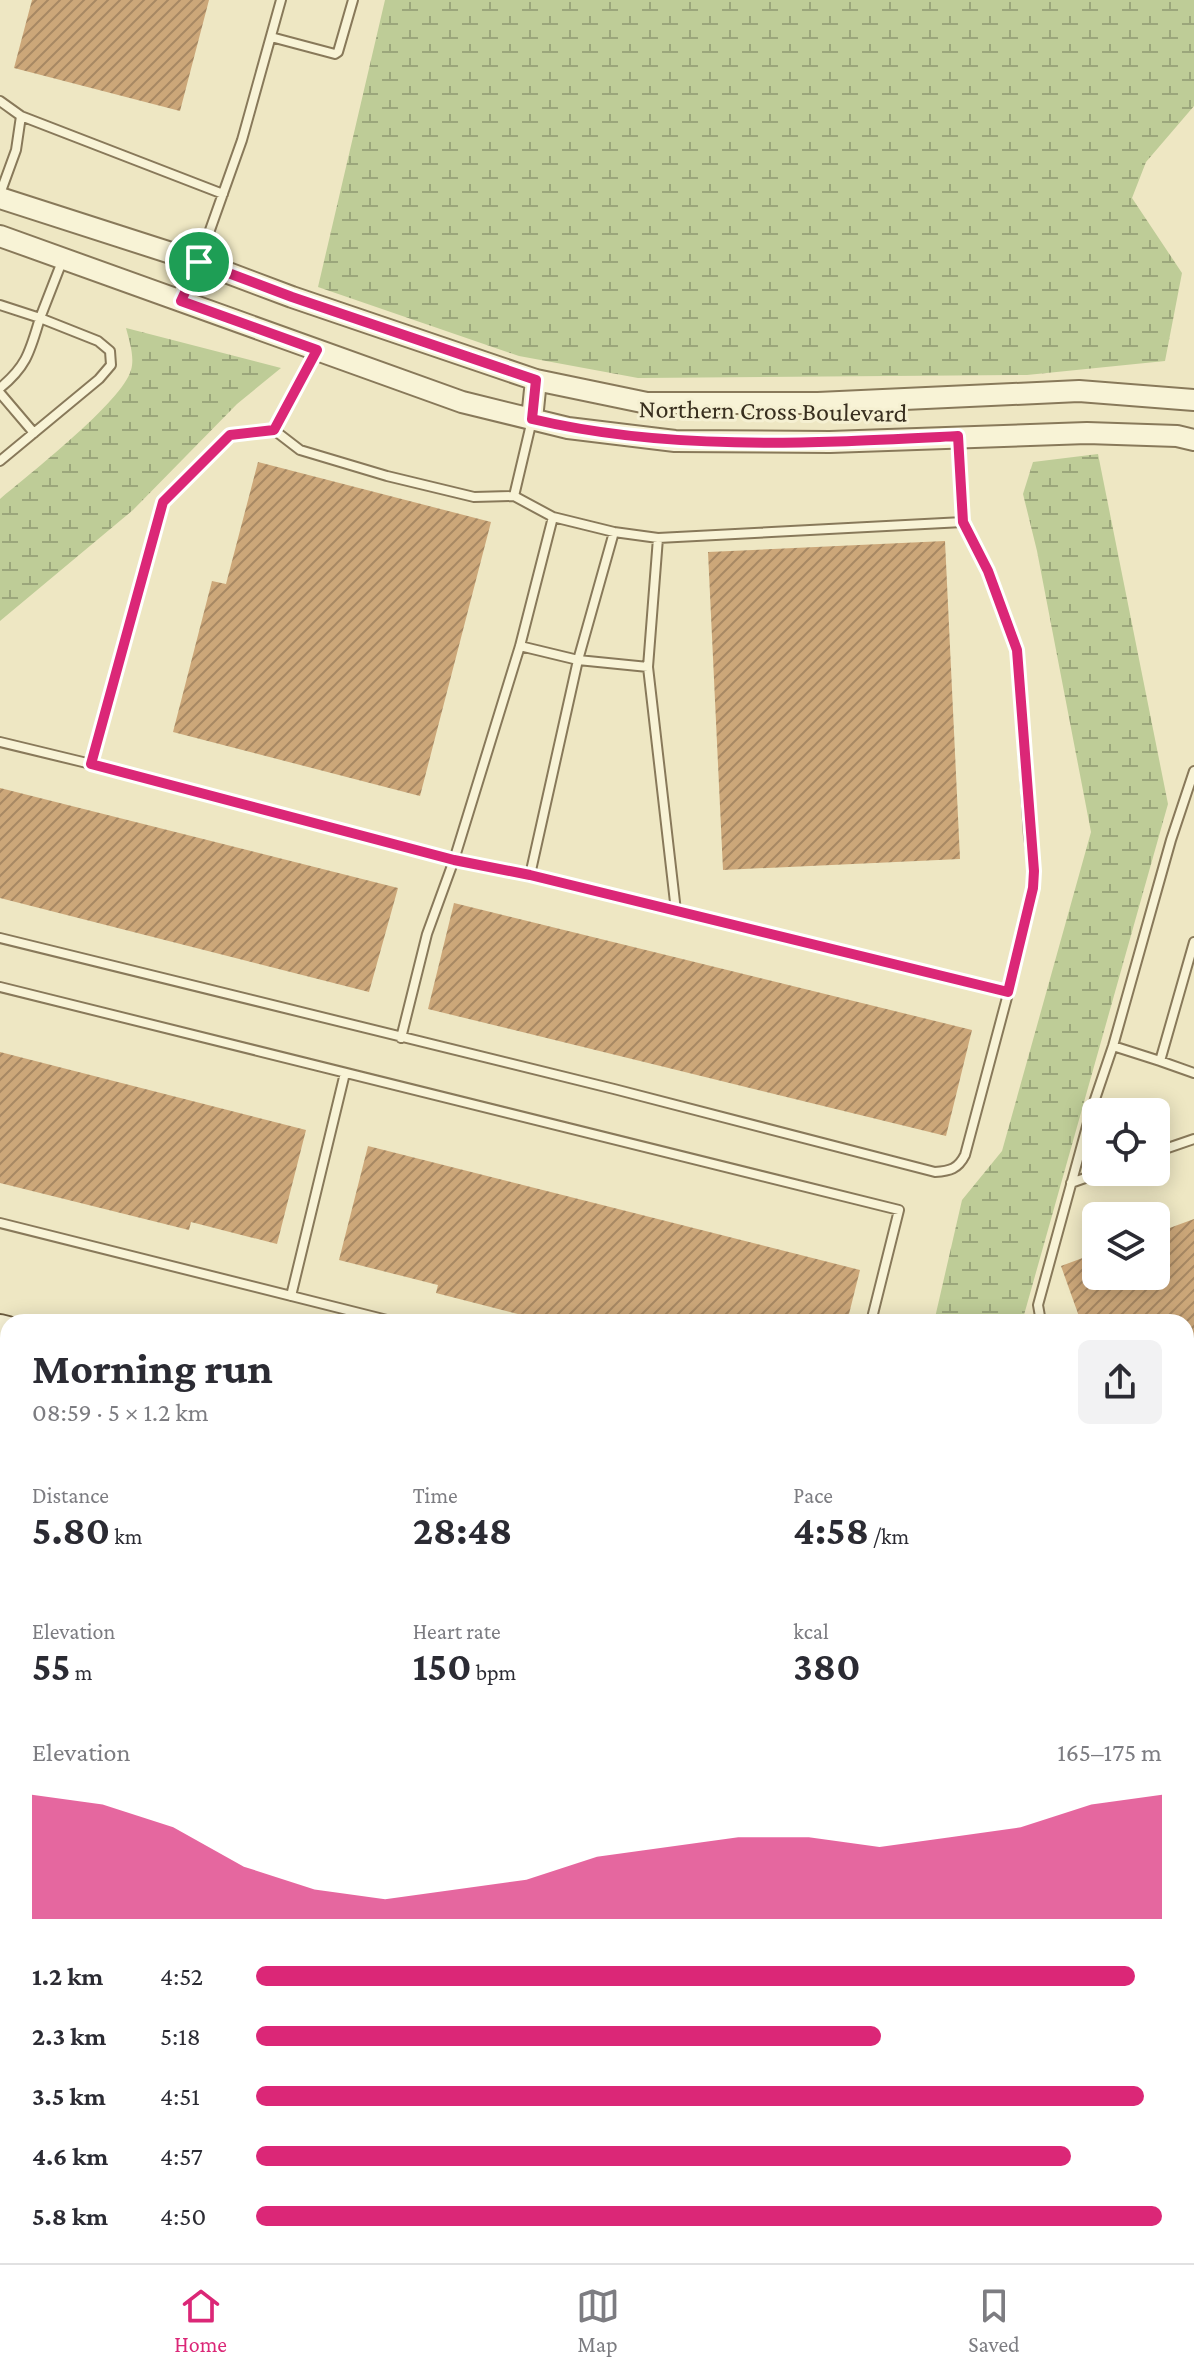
<!DOCTYPE html>
<html lang="en">
<head>
<meta charset="utf-8">
<style>
  body { margin:0; font-family:"Crimson Pro",serif; background:#f2f2f3; color:#2b2b33; height:100vh; display:flex; flex-direction:column; font-size:30px; white-space:nowrap }
  * { box-sizing:border-box; margin:0 }
  p { font-size:26px; color:#7c7c81 }
  .icon { flex:none; width:44px; height:44px; fill:none; stroke:currentColor; stroke-width:2; stroke-linecap:round; stroke-linejoin:round }
  .map { position:relative; flex:1; overflow:hidden }
  .panel { position:absolute; left:0px; top:1314px; width:1194px; height:950px; display:flex; flex-direction:column; background:#fff; border-radius:24px 24px 0 0; box-shadow:0 4px 20px #0003 }
  .panel>* { flex:none }
  .fabs { position:absolute; left:1082px; top:1098px; display:grid; gap:16px }
  .fabs a { display:grid; place-items:center; width:88px; height:88px; border-radius:12px; background:#fff; box-shadow:0 4px 20px #0003; font-size:40px }
  .pin { position:absolute; display:grid; place-items:center; width:68px; height:68px; color:#fff; margin:-34px; border:4px solid #fff; border-radius:50%; box-shadow:0 2px 8px #0007 }
  .round { display:grid; place-items:center; flex:none; width:84px; height:84px; border-radius:12px; background:#f2f2f3 }
  .headline { display:flex; align-items:center; justify-content:space-between; height:136px; padding:0 32px }
  h1 { font-size:44px; font-weight:700; line-height:60px }
  .metrics { display:grid; grid-template-columns:repeat(3,1fr); gap:12px; height:136px; padding:8px 32px }
  .metrics div { display:grid; align-content:center }
  .metrics b { font-size:40px; font-weight:700 }
  .metrics small { font-size:22px; font-weight:400 }
  .metrics p { font-size:22px }
  .chart { height:224px; padding:16px 32px }
  .chart p { display:flex; justify-content:space-between }
  .chart svg { width:100%; height:144px; margin-top:8px; fill:#db2777; opacity:.7 }
  ul { padding:0 32px; list-style:none; font-size:26px }
  li { display:grid; grid-template-columns:128px 96px 1fr; align-items:center; height:60px }
  li i { height:20px; border-radius:10px; background:#db2777 }
  .menu { display:flex; justify-content:space-around; align-items:center; height:112px; border-top:2px solid #e1e1e2; background:#fff; font-size:22px; color:#7c7c81 }
  .menu a { display:grid; justify-items:center; gap:4px }
  .menu .selected { color:#db2777 }
  .map>svg:first-child { display:block }
  .wetland { fill:url(#wetland-marsh) }
  .building { fill:url(#building-hatch) }
  .lines { fill:none; stroke-linecap:round; stroke-linejoin:round }
  .service-casing { stroke:#88795a; stroke-width:12 }
  .tertiary-casing { stroke:#88795a; stroke-width:24 }
  .secondary-casing { stroke:#6a5a3d; stroke-width:28 }
  .motorway-casing { stroke:#55462e; stroke-width:34 }
  .service { stroke:#f8f3d6; stroke-width:8 }
  .tertiary { stroke:#f8f3d6; stroke-width:20 }
  .secondary { stroke:#f8f3d6; stroke-width:24 }
  .motorway { stroke:#dcb454; stroke-width:30 }
  .route-casing { stroke:#fff; stroke-width:16 }
  .route { stroke:#db2777; stroke-width:10 }
  .labels { text-anchor:middle; dominant-baseline:central; stroke-width:6; stroke-linejoin:round; paint-order:stroke }
  .street-label { font-size:26px; fill:#382e1e; stroke:#f5f0d2 }
</style>
</head>
<body>
<div class="map">
<svg width="1194" height="2263" viewBox="0 0 1194 2263">
  <defs>
    <pattern id="wetland-marsh" width="20" height="14" patternUnits="userSpaceOnUse" patternTransform="scale(2)"><rect width="20" height="14" fill="#becc97"/><path d="M1 5h8M5 5V1M11 12h8M15 12V8" fill="none" stroke="#9ba67b"/></pattern>
    <pattern id="building-hatch" width="6" height="6" patternUnits="userSpaceOnUse" patternTransform="scale(2)"><rect width="6" height="6" fill="#cca779"/><path d="M-1 1l2-2M0 6l6-6M5 7l2-2" fill="none" stroke="#a78863"/></pattern>
  </defs>
  <rect width="100%" height="100%" fill="#eee7c3"/>
  <path class="wetland" d="M385 0H1194V106L1146 162 1132 198 1182 273 1165 361 1027 375 638 378 519 356 318 287Z
    M126 328 281 368 237 404 133 510 0 621V499C27 476 123 401 131 370 135 357 129 340 126 328Z
    M1098 454 1168 804 1022 1322H934L962 1200 1002 1151 1091 832 1037 551 1023 494 1033 462Z"/>
  <path class="building" d="M32 0H209L180 111 14 68Z
    M258 462 491 522 420 796 173 732 212 581 226 584Z
    M945 541 960 859 723 870 708 552Z
    M0 788 398 888 369 992 0 898Z
    M454 903 972 1030 946 1136 428 1009Z
    M0 1052 306 1130 277 1244 191 1222 189 1230 0 1183Z
    M368 1146 860 1270 847 1322H549L436 1293 438 1285 339 1260Z
    M1194 1219V1366L1186 1369V1322H1081L1061 1266 1096 1253V1276H1156V1233Z
    M0 1805 8 1807V2194L0 2192Z
    M549 2256H581L580 2263H554L547 2261Z"/>
  <g class="lines">
    <g class="service-casing">
      <path id="service" d="M271 37 335 54 338 52 353 0
        M0 101 21 116 223 194
        M0 194 16 150 21 116
        M199 261 242 140 281 0
        M0 305 40 318 63 259
        M0 388C27 366 30 351 40 318L98 341 110 351 111 365 99 379 0 461
        M0 393 34 433
        M532 420 514 496 553 517 520 646 454 860 530 875 1008 992
        M274 430 300 450 387 476 474 497 514 496
        M553 517 614 532 658 538 963 522
        M658 538 648 667 676 911
        M520 646 578 660 648 667
        M0 742 91 764 163 502 230 435 274 430 317 350
        M91 764 454 860 427 934 401 1038
        M530 875 578 660 614 532
        M0 938 614 1089 935 1172C950 1171 958 1169 965 1155L1013 975 1033 888 1034 871 1029 836 1017 650 988 571 963 522 958 437
        M0 987 899 1210 871 1322
        M1113 1046 1160 1061 1194 942
        M1160 1061 1194 1073
        M1156 1152 1194 1139
        M1071 1183 1102 1172
        M0 1223 395 1322
        M291 1296 345 1073
        M1041 1322 1038 1305 1092 1108 1113 1046 1171 840 1194 771
        M1186 1421 1194 1419
        M0 1769 8 1771
        M212 2256 241 2263
        M437 2256 466 2263
        M138 2263 141 2256
        M347 2263 351 2256
        M653 2263 655 2256"/>
    </g>
    <g class="tertiary-casing">
      <path id="tertiary" d="M0 198 199 262 292 297 536 380 647 403H818L1079 391 1194 400
        M0 236 462 402 568 428 675 441 830 442 1087 433 1177 436 1194 440
        M181 301 199 262
        M532 419 536 380"/>
    </g>
    <g class="secondary-casing">
      <path id="secondary" d="M0 1327 8 1329
        M1186 1525 1194 1524
        M0 1683 8 1686
        M1186 2179 1194 2188"/>
    </g>
    <g class="motorway-casing">
      <path id="motorway" d="M0 1363 8 1365
        M0 1403 8 1405
        M0 1459 8 1461
        M0 1482 8 1484
        M0 1508 8 1510
        M0 1531 8 1534
        M0 1580 8 1583
        M1186 1584H1194
        M0 1627 8 1629
        M1186 1646 1194 1647
        M0 1664 8 1666
        M1186 1680 1194 1682
        M1186 1716H1194
        M1186 1778 1194 1780
        M1186 1844 1194 1847
        M1186 1875 1194 1877
        M1186 1959 1194 1963
        M1186 2036 1194 2041"/>
    </g>
    <use href="#service" class="service"/>
    <use href="#tertiary" class="tertiary"/>
    <use href="#secondary" class="secondary"/>
    <use href="#motorway" class="motorway"/>
  </g>
  <g class="lines">
    <g class="route-casing">
      <path id="route" d="M199 262 292 297 536 380 532 419C671 452 816 443 958 436L963 522 988 571 1017 650 1034 871 1033 888 1008 992 530 875 454 860 91 764 163 502 230 435 274 430 317 350 181 301Z"/>
    </g>
    <use href="#route" class="route"/>
  </g>
  <g class="labels">
    <g class="street-label">
      <text transform="translate(773 411) rotate(1)">Northern Cross Boulevard</text>
    </g>
  </g>
</svg>
<div class="fabs">
<a><svg class="icon" aria-label="locate" viewBox="0 0 24 24"><circle cx="12" cy="12" r="6"/><path d="M12 2v4M12 18v4M2 12h4M18 12h4"/></svg></a>
<a><svg class="icon" aria-label="layers" viewBox="0 0 24 24"><path d="M12 4l9 5-9 5-9-5zM3 14l9 5 9-5"/></svg></a>
</div>
<div class="pin" style="left:199px;top:262px;background:#1e9e55"><svg class="icon" aria-label="arrive" viewBox="0 0 24 24"><path d="M6 21V4h12l-3 4 3 4H6"/></svg></div>
<section class="panel">
<div class="headline"><div><h1>Morning run</h1><p>08:59 · 5 × 1.2 km</p></div><a class="round"><svg class="icon" aria-label="share" viewBox="0 0 24 24"><path d="M12 15V3M7 8l5-5 5 5M5 13v7h14v-7"/></svg></a></div>
<div class="metrics">
<div><p>Distance</p><b>5.80<small> km</small></b></div>
<div><p>Time</p><b>28:48</b></div>
<div><p>Pace</p><b>4:58<small> /km</small></b></div>
</div>
<div class="metrics">
<div><p>Elevation</p><b>55<small> m</small></b></div>
<div><p>Heart rate</p><b>150<small> bpm</small></b></div>
<div><p>kcal</p><b>380</b></div>
</div>
<div class="chart"><p><span>Elevation</span>165–175 m</p>
<svg viewBox="0 0 160 44" preserveAspectRatio="none"><path d="M0 44V6L10 9L20 16L30 28L40 35L50 38L60 35L70 32L80 25L90 22L100 19L110 19L120 22L130 19L140 16L150 9L160 6V44z"/></svg>
</div>
<ul>
<li><b>1.2 km</b>4:52<i style="width:97%"></i></li>
<li><b>2.3 km</b>5:18<i style="width:69%"></i></li>
<li><b>3.5 km</b>4:51<i style="width:98%"></i></li>
<li><b>4.6 km</b>4:57<i style="width:90%"></i></li>
<li><b>5.8 km</b>4:50<i style="width:100%"></i></li>
</ul>
</section>
</div>
<nav class="menu">
<a class="selected"><svg class="icon" aria-label="home" viewBox="0 0 24 24"><path d="M3 11l9-7 9 7M6 9v11h12V9"/></svg>Home</a>
<a><svg class="icon" aria-label="map" viewBox="0 0 24 24"><path d="M3 6l6-2 6 2 6-2v14l-6 2-6-2-6 2zM9 4v14M15 6v14"/></svg>Map</a>
<a><svg class="icon" aria-label="saved" viewBox="0 0 24 24"><path d="M7 4h10v16l-5-4-5 4z"/></svg>Saved</a>
</nav>
</body>
</html>
